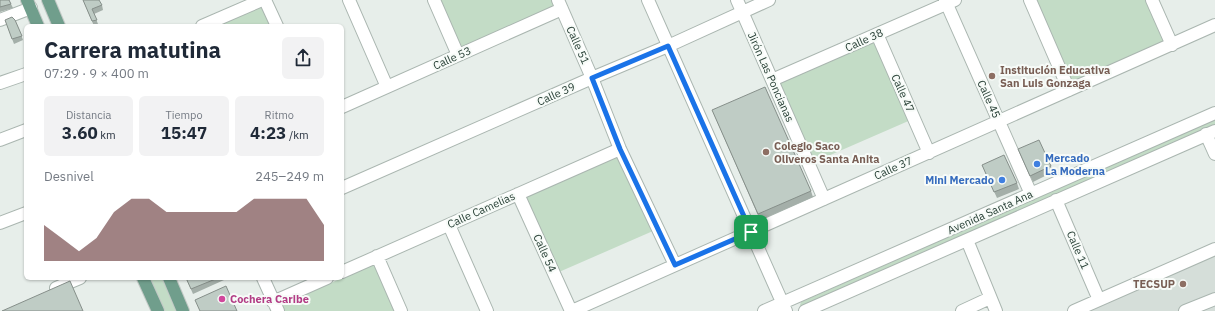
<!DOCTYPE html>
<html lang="es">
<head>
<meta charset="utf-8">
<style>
  body { margin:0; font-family:"IBM Plex Sans",sans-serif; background:#f2f2f3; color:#1f2937; height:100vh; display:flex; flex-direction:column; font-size:15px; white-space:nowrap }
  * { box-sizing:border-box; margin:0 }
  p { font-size:13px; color:#747a83 }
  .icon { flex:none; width:22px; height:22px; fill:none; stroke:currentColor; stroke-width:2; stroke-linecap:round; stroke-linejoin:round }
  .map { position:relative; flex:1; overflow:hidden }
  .drawer { position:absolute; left:24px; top:24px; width:320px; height:256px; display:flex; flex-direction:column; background:#fff; border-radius:6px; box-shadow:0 1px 3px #0004 }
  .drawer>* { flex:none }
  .pin { position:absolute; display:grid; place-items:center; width:34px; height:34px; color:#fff; margin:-17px; border-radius:8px; box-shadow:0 2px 6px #0006 }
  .round { display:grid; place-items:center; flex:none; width:42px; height:42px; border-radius:6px; background:#f2f2f3 }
  .head { display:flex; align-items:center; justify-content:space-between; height:68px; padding:0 20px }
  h1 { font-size:22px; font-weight:800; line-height:30px }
  .figures { display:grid; grid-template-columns:repeat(3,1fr); gap:6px; height:68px; padding:4px 20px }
  .figures div { display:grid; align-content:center; border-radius:6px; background:#f2f2f3; text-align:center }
  .figures b { font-size:17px; font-weight:800 }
  .figures small { font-size:11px; font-weight:400 }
  .figures p { font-size:11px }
  .chart { height:112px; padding:8px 20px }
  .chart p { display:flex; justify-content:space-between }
  .chart svg { width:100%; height:72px; margin-top:4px; fill:#784e50; opacity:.7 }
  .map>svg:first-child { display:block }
  .built { fill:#d5ded9 }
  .green { fill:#c3dcc6 }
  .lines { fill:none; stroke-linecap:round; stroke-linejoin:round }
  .minor-casing { stroke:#aab6b0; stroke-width:14 }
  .major-casing { stroke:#c3c9c6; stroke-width:14 }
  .minor { stroke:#fff; stroke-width:12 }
  .major { stroke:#709e8c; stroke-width:12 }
  .wall { fill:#a4afa9 }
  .building { fill:#bfccc5; stroke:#868f8a }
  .route-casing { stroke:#fff; stroke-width:8 }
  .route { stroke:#1a73e8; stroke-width:5 }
  .education-dot { fill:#8d6e63; stroke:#f7fbf8; stroke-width:1.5 }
  .shop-dot { fill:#3f7fe0; stroke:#f7fbf8; stroke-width:1.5 }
  .hotel-dot { fill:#d1479c; stroke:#f7fbf8; stroke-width:1.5 }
  .labels { text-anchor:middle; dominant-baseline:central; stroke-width:4; stroke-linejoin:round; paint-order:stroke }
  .street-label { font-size:11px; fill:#273f35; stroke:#f7fbf8 }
  .education-label { font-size:11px; font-weight:bold; fill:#785e54; stroke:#f7fbf8; text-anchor:start }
  .shop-label { font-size:11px; font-weight:bold; fill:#366cbe; stroke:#f7fbf8; text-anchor:start }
  .hotel-label { font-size:11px; font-weight:bold; fill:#b23c85; stroke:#f7fbf8; text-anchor:start }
</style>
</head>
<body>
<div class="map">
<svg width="1215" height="311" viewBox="0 0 1215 311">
  <rect width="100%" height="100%" fill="#e7eeea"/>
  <path class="built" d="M1215 256V311H1089Z"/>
  <path class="green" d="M438 0H554L557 7 461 51Z
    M1035 0H1148L1167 44 1073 85Z
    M261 6 270 26H214Z
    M878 38 913 119 812 163 775 81Z
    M1215 119V128L801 307 800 305 801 302Z
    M620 154 653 231 559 272 524 196Z
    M376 263 397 311H284L281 305Z
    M149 278H162L176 311H164Z"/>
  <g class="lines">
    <g class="minor-casing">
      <path id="minor" d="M265 0 277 26
        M349 0 387 87
        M434 0 458 55
        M558 0 592 78 620 149 675 265
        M648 0 786 311
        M737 0 824 199
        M945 0 1031 194
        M1030 0 1069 90
        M1152 0 1172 45
        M0 20 31 8
        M202 26 262 0
        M877 34 929 153
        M772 80 955 0
        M0 83 26 74
        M342 107 562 9
        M1206 134 1215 154
        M0 140 26 130
        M342 188 592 78 668 46 769 0
        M518 194 571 311
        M1056 200 1099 300
        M0 223 26 213
        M449 225 487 311
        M967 240 996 311
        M377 256 401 311
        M342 272 620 149
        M263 278 278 311
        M56 288 80 278
        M273 302 327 278
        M572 311 1215 25
        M764 311 1215 113
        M805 311 1215 131
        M962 311 990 298
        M1074 311 1215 249
        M1185 311 1215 299"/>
    </g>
    <g class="major-casing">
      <path id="major" d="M27 0 38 26
        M48 0 59 26
        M143 278 158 311
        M169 278 183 311"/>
    </g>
    <use href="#minor" class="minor"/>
    <use href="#major" class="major"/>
  </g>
  <path class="wall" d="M0 0H9L13 8 0 12Z
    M83 0 102 5 103 10 94 14 98 24 94 26Z
    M5 20H15L23 40 14 44Z
    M712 110 811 191 813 197 760 220Z
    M1018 149 1051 166 1053 172 1033 182Z
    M982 165 1017 183 1019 189 997 198Z
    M186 278H223L224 280 193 294Z"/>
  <path class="building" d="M0 0H9L11 4 0 7Z
    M83 0H99L102 5 92 9 97 20 92 21Z
    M12 17 15 20 22 36 12 39 5 20Z
    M765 87 811 191 758 214 712 110Z
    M1039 140 1051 166 1030 176 1018 149Z
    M1004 155 1017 183 994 192 982 165Z
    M186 278H218L191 289Z
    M70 281 83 311H2Z
    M226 286 237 311H200L195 300Z"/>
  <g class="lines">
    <g class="route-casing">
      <path id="route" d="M668 46 751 232 675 265 620 149 592 78Z"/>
    </g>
    <use href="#route" class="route"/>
  </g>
  <g class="education-dot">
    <circle cx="992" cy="76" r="4"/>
    <circle cx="766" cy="152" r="4"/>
    <circle cx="1183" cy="284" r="4"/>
  </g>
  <g class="shop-dot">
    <circle cx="1037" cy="164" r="4"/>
    <circle cx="1002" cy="180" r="4"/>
  </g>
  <circle class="hotel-dot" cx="222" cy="299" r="4"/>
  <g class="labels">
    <g class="street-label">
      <text transform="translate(864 40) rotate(-24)">Calle 38</text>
      <text transform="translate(578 45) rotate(66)">Calle 51</text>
      <text transform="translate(452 58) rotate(-24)">Calle 53</text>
      <text transform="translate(771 77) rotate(66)">Jirón Las Poncianas</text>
      <text transform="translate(903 93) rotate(66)">Calle 47</text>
      <text transform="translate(556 94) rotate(-24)">Calle 39</text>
      <text transform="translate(989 99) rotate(66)">Calle 45</text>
      <text transform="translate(893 168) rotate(-24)">Calle 37</text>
      <text transform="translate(481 210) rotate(-24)">Calle Camelias</text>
      <text transform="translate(990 212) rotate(-24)">Avenida Santa Ana</text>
      <text transform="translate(1078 250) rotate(67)">Calle 11</text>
      <text transform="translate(545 253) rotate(66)">Calle 54</text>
    </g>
    <g class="education-label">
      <text x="1000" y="70">Institución Educativa<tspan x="1000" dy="13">San Luis Gonzaga</tspan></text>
      <text x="774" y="146">Colegio Saco<tspan x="774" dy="13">Oliveros Santa Anita</tspan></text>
      <text x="1175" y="284" text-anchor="end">TECSUP</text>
    </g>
    <g class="shop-label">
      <text x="1045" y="158">Mercado<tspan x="1045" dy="13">La Moderna</tspan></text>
      <text x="994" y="180" text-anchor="end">Mini Mercado</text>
    </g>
    <g class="hotel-label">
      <text x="230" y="299">Cochera Caribe</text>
    </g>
  </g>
</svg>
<div class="pin" style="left:751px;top:232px;background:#1e9e55"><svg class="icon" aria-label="arrive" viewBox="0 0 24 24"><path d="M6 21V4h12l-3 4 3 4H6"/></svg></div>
<section class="drawer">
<div class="head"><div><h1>Carrera matutina</h1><p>07:29 · 9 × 400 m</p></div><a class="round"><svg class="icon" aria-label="share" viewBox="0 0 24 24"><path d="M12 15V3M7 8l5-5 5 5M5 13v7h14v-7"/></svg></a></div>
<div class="figures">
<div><p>Distancia</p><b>3.60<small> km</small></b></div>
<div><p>Tiempo</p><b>15:47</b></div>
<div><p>Ritmo</p><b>4:23<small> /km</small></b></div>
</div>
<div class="chart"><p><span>Desnivel</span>245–249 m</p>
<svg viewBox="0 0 160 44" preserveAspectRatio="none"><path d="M0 44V22L10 30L20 38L30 30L40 14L50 6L60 6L70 14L80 14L90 14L100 14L110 14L120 6L130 6L140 6L150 6L160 22V44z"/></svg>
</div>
</section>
</div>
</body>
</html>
